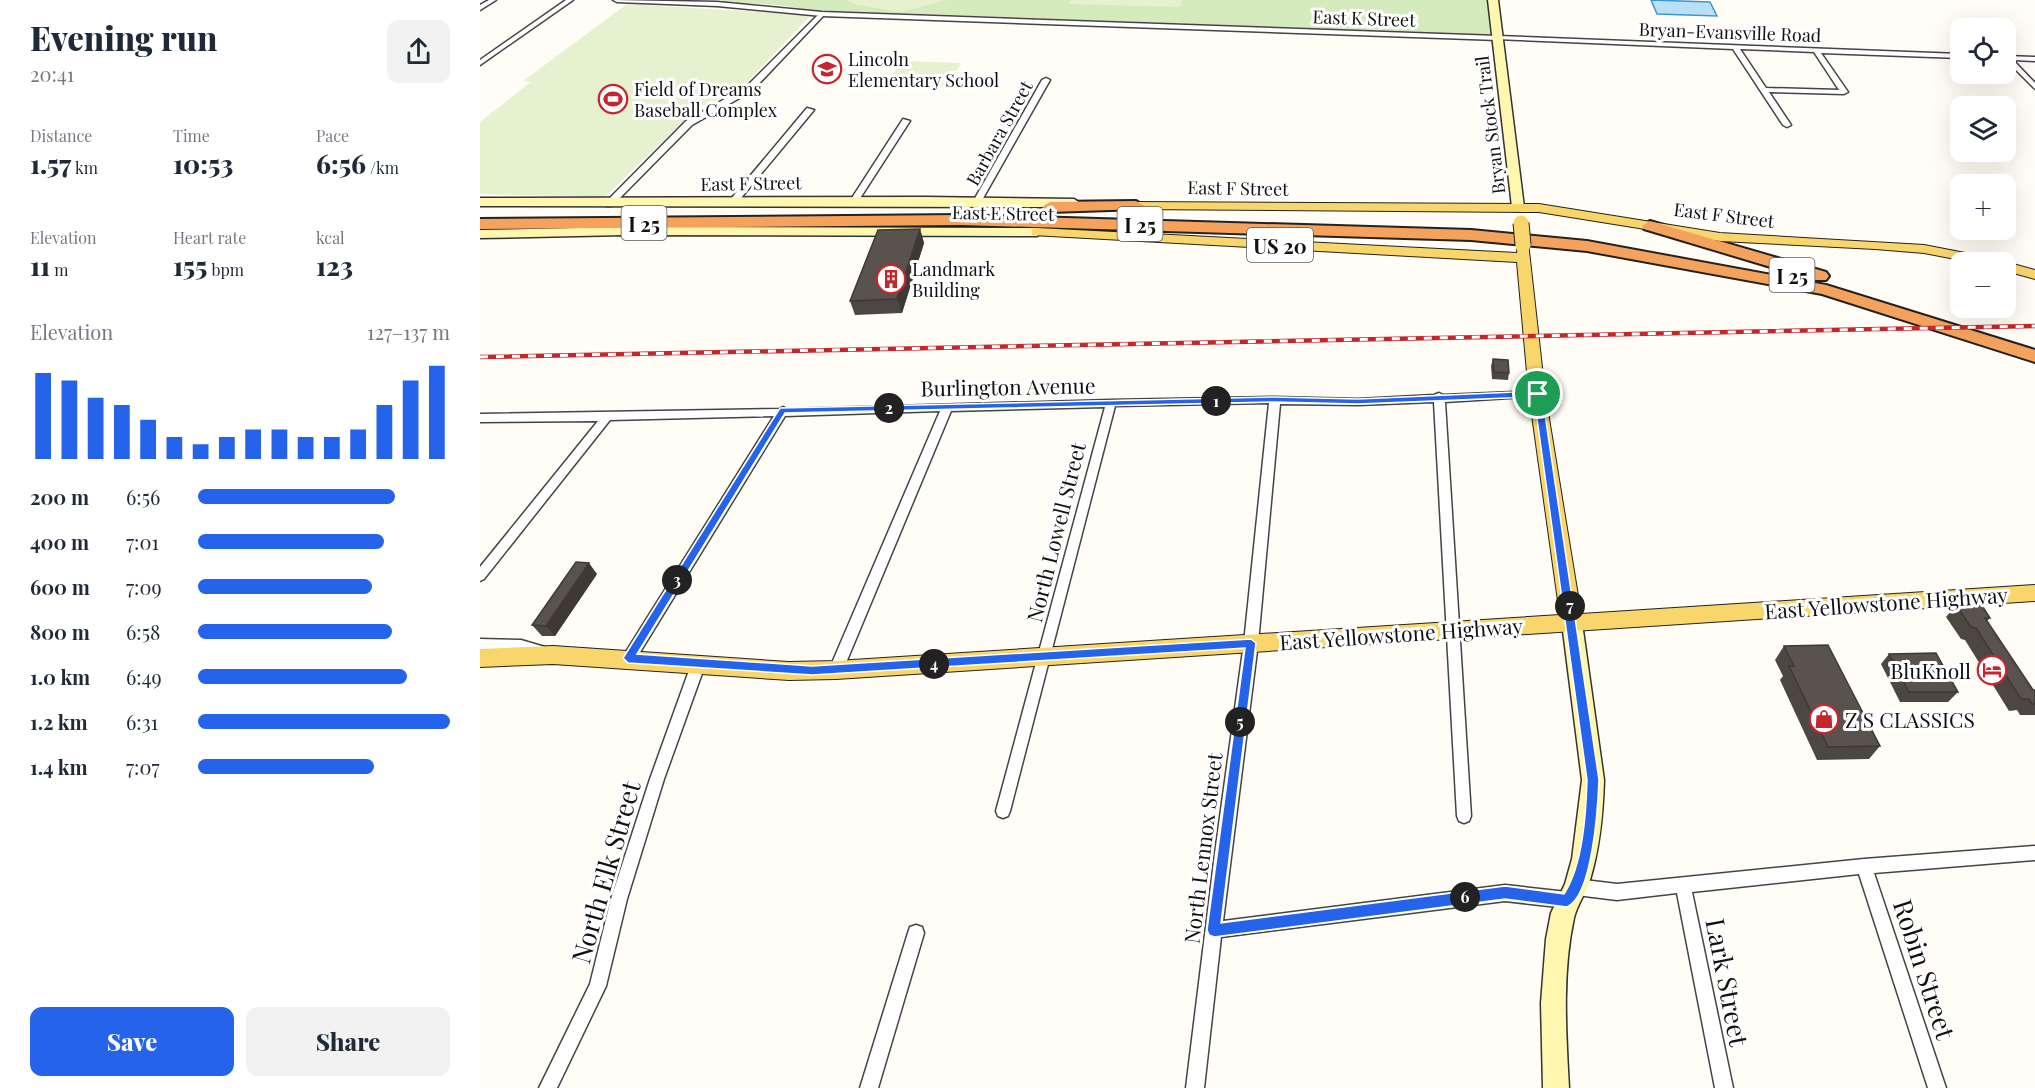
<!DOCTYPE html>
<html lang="en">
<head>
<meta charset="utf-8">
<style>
  body { margin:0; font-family:"Playfair Display",serif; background:#f2f2f3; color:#1f2937; height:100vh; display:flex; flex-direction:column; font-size:22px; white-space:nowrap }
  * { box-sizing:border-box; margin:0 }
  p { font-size:20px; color:#747a83 }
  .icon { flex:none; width:33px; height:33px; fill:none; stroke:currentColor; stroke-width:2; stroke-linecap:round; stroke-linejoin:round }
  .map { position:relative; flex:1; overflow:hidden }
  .panel { display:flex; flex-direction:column; background:#fff; width:480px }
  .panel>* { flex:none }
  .tools { position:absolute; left:1470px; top:18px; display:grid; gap:12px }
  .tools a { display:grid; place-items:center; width:66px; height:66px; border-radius:12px; background:#fff; box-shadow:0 6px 24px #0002; font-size:30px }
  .pin { position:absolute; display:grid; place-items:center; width:51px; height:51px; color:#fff; margin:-26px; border:3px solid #fff; border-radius:50%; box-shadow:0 2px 6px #0007 }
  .km { position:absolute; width:30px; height:30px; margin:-15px; border-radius:50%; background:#222; color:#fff; font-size:16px; line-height:30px; text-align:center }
  .round { display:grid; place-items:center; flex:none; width:63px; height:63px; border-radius:12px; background:#f2f2f3 }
  .headline { display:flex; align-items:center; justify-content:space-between; height:102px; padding:0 30px }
  h1 { font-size:33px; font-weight:800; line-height:45px }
  .metrics { display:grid; grid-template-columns:repeat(3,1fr); gap:9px; height:102px; padding:6px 30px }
  .metrics div { display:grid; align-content:center }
  .metrics b { font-size:26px; font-weight:800 }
  .metrics small { font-size:16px; font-weight:400 }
  .metrics p { font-size:16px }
  .chart { height:168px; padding:12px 30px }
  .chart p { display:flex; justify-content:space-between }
  .chart svg { width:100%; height:108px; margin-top:6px; stroke:#2563eb; stroke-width:6 }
  .cta { display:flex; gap:12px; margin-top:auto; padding:12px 30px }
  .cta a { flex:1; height:69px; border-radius:12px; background:#2563eb; color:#fff; font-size:24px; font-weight:800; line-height:69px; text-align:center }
  .cta a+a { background:#f2f2f3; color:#1f2937 }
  ul { padding:0 30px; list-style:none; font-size:20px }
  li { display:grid; grid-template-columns:96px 72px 1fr; align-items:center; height:45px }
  li i { height:15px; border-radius:8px; background:#2563eb }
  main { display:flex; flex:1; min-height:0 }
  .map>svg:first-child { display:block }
  .green { fill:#d5ebbd }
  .pitch { fill:#e6f2cf }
  .water { fill:#b9e0f7; stroke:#3f96cf; stroke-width:1.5 }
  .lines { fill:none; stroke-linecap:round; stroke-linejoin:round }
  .minor-casing { stroke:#444; stroke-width:3 }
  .tertiary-casing { stroke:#444; stroke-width:3 }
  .secondary-casing { stroke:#333; stroke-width:3 }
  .primary-casing { stroke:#222; stroke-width:2 }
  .motorway-casing { stroke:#222; stroke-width:4 }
  .minor { fill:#fff; fill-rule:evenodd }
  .tertiary { fill:#fff; fill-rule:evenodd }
  .secondary { fill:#fff6b0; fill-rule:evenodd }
  .primary { fill:#f9d66b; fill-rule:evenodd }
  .motorway { fill:#f5a25d; fill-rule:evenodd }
  .rail-casing { stroke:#c4262e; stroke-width:4.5 }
  .rail { stroke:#fff; stroke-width:3; stroke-dasharray:8; stroke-linecap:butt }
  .primary-bridge-casing { stroke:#222; stroke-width:17; stroke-linecap:butt }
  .primary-bridge { stroke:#f9d66b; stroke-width:15 }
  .wall { fill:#4d4742 }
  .shaded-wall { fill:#3f3936 }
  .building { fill:#5a524d; stroke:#3f3936; stroke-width:1.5 }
  .route { fill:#2563eb; stroke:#fff; stroke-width:1.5; fill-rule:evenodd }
  .labels { text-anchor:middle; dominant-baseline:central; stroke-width:6; stroke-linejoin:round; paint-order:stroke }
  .far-street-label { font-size:18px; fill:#111; stroke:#fff }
  .far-poi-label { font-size:18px; fill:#111; stroke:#fff; text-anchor:start }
  .shield { fill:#fff; stroke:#585858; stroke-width:1.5 }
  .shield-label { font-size:20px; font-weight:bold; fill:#111 }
  .street-label { font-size:21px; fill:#111; stroke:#fff }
  .poi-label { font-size:21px; fill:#111; stroke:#fff; text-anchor:end }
  .near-street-label { font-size:26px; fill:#111; stroke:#fff }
</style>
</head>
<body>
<main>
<section class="panel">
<div class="headline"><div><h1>Evening run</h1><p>20:41</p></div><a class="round"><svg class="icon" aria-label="share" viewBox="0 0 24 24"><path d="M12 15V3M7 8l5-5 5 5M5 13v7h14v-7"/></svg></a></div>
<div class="metrics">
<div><p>Distance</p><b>1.57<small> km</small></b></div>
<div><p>Time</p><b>10:53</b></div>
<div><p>Pace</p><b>6:56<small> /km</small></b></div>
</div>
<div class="metrics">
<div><p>Elevation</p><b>11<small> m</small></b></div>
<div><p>Heart rate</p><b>155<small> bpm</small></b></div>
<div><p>kcal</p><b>123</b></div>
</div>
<div class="chart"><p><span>Elevation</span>127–137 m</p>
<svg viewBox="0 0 160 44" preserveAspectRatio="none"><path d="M5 44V9M15 44V12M25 44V19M35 44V22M45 44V28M55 44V35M65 44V38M75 44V35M85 44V32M95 44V32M105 44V35M115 44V35M125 44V32M135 44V22M145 44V12M155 44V6"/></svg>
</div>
<ul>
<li><b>200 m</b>6:56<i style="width:78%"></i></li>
<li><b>400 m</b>7:01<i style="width:74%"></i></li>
<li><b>600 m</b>7:09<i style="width:69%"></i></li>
<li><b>800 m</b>6:58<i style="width:77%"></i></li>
<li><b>1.0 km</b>6:49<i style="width:83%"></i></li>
<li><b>1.2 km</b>6:31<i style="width:100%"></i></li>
<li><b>1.4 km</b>7:07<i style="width:70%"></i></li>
</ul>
<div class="cta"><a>Save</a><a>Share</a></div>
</section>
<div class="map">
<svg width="1555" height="1088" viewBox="0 0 1555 1088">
  <rect width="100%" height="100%" fill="#fffdf5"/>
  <path class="green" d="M243 0H1011L1017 35 331 10 298 5 241 2Z"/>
  <path class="pitch" d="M367 0H466L421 12 373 4Z
    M592 0H702L700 7 589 4Z
    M147 4 331 15 258 92 218 107 125 197 0 194V122L51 82 43 81Z
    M423 61 479 63 481 64 466 86H448L440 79 410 78Z"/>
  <path class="water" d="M1171 0 1230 2 1237 16 1177 14Z"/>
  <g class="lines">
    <g class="minor-casing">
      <path id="minor" d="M9 0H16L0 10V5Z
        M86 0H93L0 65V60Z
        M340 13 345 14 272 91 212 125 132 206H126V202L206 121 266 87Z
        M1018 36 1480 54V58L1341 53 1368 92 1364 94 1289 92 1311 125 1307 127 1303 125 1253 49 1016 39 1015 38ZM1260 49 1334 52 1359 90 1286 88Z
        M1526 56 1555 57V61L1533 60 1555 83V89L1526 60Z
        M566 78 570 80 502 200 495 202 494 200 562 80Z
        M327 108 334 110 256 204H250V200Z
        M423 119 430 121 377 203H371L370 201Z
        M1057 391 1062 394 1061 396 965 402 991 816 989 821 984 823 979 821 977 816 954 402 878 405 800 404 778 643 743 921 1025 885 1087 892 1093 895 1095 900 1093 905 1087 908 1025 901 741 937 724 1088H706L735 853 764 643 789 403 635 406 530 811 528 816 523 818 518 816 516 811 625 407 471 411 363 670 361 674 356 676 351 674 349 670 460 411 305 416 154 662 149 663 144 662 142 658 294 416 130 420 4 579 0 581V567L118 421 0 422V414L299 409 303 407 307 409 631 400 795 397 878 399 954 395 959 393 963 395Z
        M0 639 41 640 65 647 67 651 65 655 60 656 41 650 0 649Z
        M218 660 223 661 225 665 184 779 147 899 126 986 77 1088H59L110 984 131 899 170 779 211 665 213 661Z
        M1555 846V860L1394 873 1466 1088H1448L1379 874 1212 892 1253 1088H1235L1197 893 1137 900 1096 895 1090 892 1088 887 1090 882 1096 879 1137 884 1384 859Z
        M436 925 442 927 444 933 398 1088H380L428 933 430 927Z"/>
    </g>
    <g class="tertiary-casing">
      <path id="tertiary" d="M133 0 237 2 342 12 1018 36 1022 38 1018 40 342 16 237 6 137 2Z"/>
    </g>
    <g class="secondary-casing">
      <path id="secondary" d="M1008 0H1018L1044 207 1038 211 1032 207Z
        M446 197 594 199 600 203 594 207 0 206V198Z
        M144 227 557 228 563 232 557 236 144 235 0 238V230Z
        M1092 615 1099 618 1102 623 1124 780C1123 814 1120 847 1110 880 1106 893 1097 905 1094 918 1082 973 1086 1032 1089 1088H1063L1061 1003 1066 939 1071 913 1085 884 1092 859 1102 780 1082 623 1085 618Z"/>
    </g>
    <g class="primary-casing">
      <path id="primary" d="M656 202 1059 204 1240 233 1444 245 1511 258 1518 262H1491L1444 253 1395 249 1240 241 1059 212 651 209 649 206Z
        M557 228 1037 253 1038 242H1048L1065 394 1101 614 1555 585V601L356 679 309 680 73 664 0 667V649L73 646 309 662 356 661 1080 615 1049 394 1037 262 552 235V229Z
        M1522 262H1526L1555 270V279L1526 271V262Z"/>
    </g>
    <g class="motorway-casing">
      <path id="motorway" d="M656 201 664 206 662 209 570 212 562 207 570 202Z
        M481 215 991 230 1107 241 1346 285 1555 350V362L1342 294 1107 251 991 240 481 225 0 229V219Z
        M1170 221 1346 272 1349 276 1346 280H1334L1164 229 1162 226Z"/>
    </g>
    <use href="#minor" class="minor"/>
    <use href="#tertiary" class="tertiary"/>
    <use href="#secondary" class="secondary"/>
    <use href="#primary" class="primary"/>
    <use href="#motorway" class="motorway"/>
    <g class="rail-casing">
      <path id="rail" d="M0 357 1555 326"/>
    </g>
    <use href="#rail" class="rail"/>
    <g class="primary-bridge-casing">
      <path id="primary-bridge" d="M1041 223 1043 245"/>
    </g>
    <use href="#primary-bridge" class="primary-bridge"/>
  </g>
  <path class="wall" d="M440 229 444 243 422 313 375 315 370 301Z
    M1013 359 1029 373 1028 380 1012 379 1011 366Z
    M117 574 75 636H62L52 625Z
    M1476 605 1510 618 1507 621 1553 690H1555V715H1540L1537 710 1529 711 1485 640 1481 639 1466 617Z
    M1304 646 1400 746 1389 759 1337 760 1300 680 1303 676 1295 660Z
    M1409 654 1478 692 1468 702H1420L1401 664Z"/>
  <path class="shaded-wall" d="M440 229 444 243 422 313 417 299Z
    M109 563 117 574 75 636 66 626Z"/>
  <path class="building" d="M440 229 417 299 370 301 398 230Z
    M1013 359 1028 360 1029 373 1014 372Z
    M96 562 109 563 66 626 52 625Z
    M1501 604 1510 618H1505L1553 690H1555V704H1552L1549 699H1541L1496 628 1491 627 1476 605Z
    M1348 645 1400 746 1348 747 1309 666H1314L1304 646Z
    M1456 653 1478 692H1429L1409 654Z"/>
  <path class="route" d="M1058 391 1062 394 1119 780C1118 805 1113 896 1087 907L1025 899 734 937 729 935 727 930 765 648 332 675 148 663 143 658 300 408 795 397 878 399ZM1054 397 1107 780C1106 813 1103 865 1084 894L1025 886 741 923 776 643 771 639 332 666 157 654 305 413 795 402 878 404Z"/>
  <defs>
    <g id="school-ring" transform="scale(1.5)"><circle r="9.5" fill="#fff" stroke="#c4262e" stroke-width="1.5"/><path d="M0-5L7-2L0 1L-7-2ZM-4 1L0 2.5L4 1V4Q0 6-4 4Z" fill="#c4262e"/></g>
    <g id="stadium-ring" transform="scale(1.5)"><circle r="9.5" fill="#fff" stroke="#c4262e" stroke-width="1.5"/><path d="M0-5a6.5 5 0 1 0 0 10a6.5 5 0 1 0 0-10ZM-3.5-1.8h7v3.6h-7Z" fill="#c4262e"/></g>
    <g id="building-ring" transform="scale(1.5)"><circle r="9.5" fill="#fff" stroke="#c4262e" stroke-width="1.5"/><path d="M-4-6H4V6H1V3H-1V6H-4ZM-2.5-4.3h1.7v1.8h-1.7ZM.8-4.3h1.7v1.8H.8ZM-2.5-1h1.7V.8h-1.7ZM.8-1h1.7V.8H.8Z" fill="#c4262e"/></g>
    <g id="hotel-ring" transform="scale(1.5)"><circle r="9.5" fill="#fff" stroke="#c4262e" stroke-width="1.5"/><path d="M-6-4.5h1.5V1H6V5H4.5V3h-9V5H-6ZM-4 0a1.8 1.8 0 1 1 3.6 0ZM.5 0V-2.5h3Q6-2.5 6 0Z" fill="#c4262e"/></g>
    <g id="shop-ring" transform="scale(1.5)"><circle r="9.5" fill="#fff" stroke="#c4262e" stroke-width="1.5"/><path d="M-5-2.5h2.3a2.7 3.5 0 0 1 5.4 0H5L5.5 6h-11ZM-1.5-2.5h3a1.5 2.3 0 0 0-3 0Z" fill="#c4262e"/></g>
  </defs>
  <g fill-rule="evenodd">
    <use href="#school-ring" x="347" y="69"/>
    <use href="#stadium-ring" x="133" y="99"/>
    <use href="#building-ring" x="411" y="279"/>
    <use href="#hotel-ring" x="1512" y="670"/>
    <use href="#shop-ring" x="1344" y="719"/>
  </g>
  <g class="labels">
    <g class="far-street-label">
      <text transform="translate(884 18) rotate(2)">East K Street</text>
      <text transform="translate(1250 32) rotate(2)">Bryan-Evansville Road</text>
      <text transform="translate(1010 125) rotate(-97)">Bryan Stock Trail</text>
      <text transform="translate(519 133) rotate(-61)">Barbara Street</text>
      <text transform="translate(271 183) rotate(-1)">East F Street</text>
      <text transform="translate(758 188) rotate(1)">East F Street</text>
      <text transform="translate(523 213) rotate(1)">East E Street</text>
      <text transform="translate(1244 215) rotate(7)">East F Street</text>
    </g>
    <g class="far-poi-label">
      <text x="368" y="59">Lincoln<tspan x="368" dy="21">Elementary School</tspan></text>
      <text x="154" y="89">Field of Dreams<tspan x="154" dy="21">Baseball Complex</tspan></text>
      <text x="432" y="269">Landmark<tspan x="432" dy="21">Building</tspan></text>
    </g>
    <g class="shield">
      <rect x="141.5" y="206" width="45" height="34" rx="4.5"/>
      <rect x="637.5" y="207" width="45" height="34" rx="4.5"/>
      <rect x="767" y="228" width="66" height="34" rx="4.5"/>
      <rect x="1289.5" y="258" width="45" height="34" rx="4.5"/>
    </g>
    <g class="shield-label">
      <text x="164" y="223">I 25</text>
      <text x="660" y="224">I 25</text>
      <text x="800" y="245">US 20</text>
      <text x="1312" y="275">I 25</text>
    </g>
    <g class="street-label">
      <text transform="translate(528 386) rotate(-1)">Burlington Avenue</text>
      <text transform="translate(575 532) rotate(-76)">North Lowell Street</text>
      <text transform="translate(1406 602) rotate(-4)">East Yellowstone Highway</text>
      <text transform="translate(921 633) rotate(-4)">East Yellowstone Highway</text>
      <text transform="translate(722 848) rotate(-83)">North Lennox Street</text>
    </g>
    <g class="poi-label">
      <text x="1491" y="670">BluKnoll</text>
      <text x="1365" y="719" text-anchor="start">Z S CLASSICS</text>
    </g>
    <g class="near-street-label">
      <text transform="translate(125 872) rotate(-74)">North Elk Street</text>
      <text transform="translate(1445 969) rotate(72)">Robin Street</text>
      <text transform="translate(1248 982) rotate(79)">Lark Street</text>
    </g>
  </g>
</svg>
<div class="tools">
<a><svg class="icon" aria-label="locate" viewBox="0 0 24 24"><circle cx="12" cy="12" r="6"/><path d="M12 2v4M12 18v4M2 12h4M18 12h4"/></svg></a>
<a><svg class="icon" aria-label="layers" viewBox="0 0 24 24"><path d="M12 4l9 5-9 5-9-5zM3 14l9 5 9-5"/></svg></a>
<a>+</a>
<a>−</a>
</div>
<div class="pin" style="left:1058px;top:394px;background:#1e9e55"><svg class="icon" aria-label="arrive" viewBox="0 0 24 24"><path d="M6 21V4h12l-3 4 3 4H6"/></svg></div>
<b class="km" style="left:736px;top:401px">1</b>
<b class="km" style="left:409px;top:408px">2</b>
<b class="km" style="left:197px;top:580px">3</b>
<b class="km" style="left:454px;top:664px">4</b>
<b class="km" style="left:760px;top:722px">5</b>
<b class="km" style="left:985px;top:897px">6</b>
<b class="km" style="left:1090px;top:606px">7</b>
</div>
</main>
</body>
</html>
